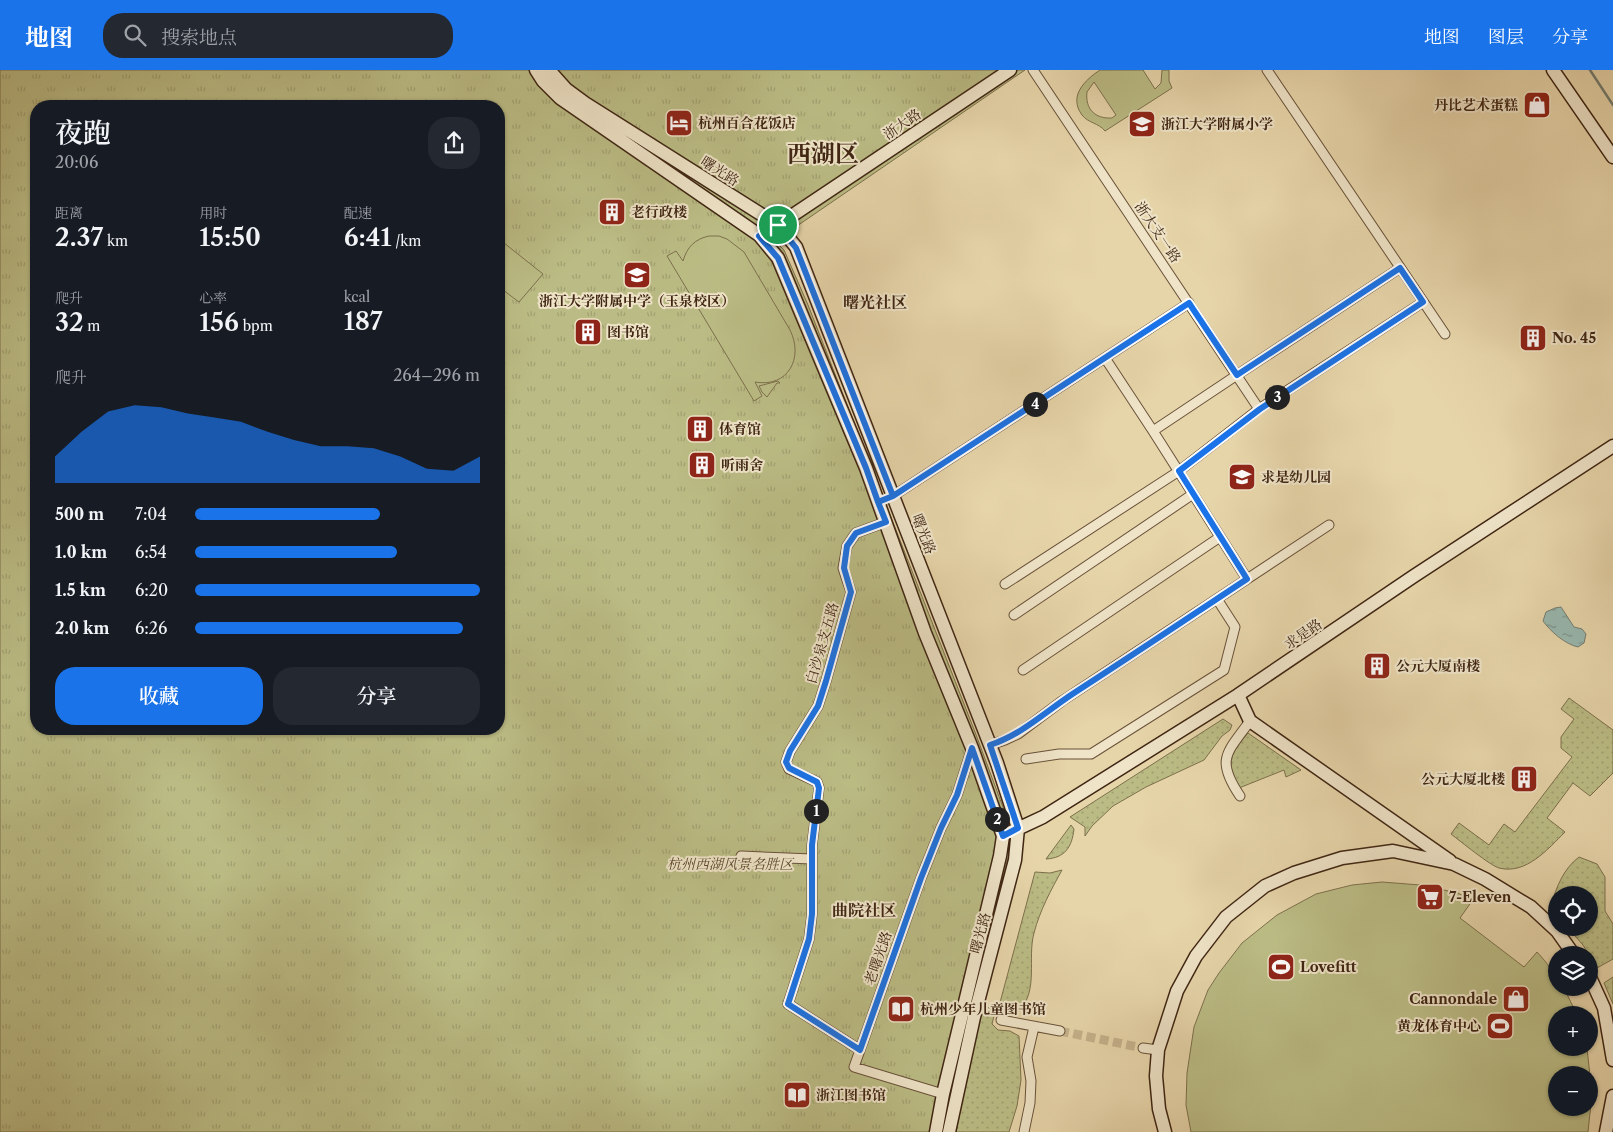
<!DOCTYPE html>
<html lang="zh">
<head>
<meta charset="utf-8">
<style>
  body { margin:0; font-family:"Libre Caslon Text","Noto Serif SC",serif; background:#242831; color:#f1f3f6; height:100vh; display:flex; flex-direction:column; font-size:19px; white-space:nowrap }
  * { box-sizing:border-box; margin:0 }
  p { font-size:16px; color:#9ea1a6 }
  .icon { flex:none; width:28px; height:28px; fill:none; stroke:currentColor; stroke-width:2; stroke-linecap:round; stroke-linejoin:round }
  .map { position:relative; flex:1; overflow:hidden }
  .details { position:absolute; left:30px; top:30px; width:475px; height:635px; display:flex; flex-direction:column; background:#171b24; border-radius:20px; box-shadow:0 1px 4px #0004 }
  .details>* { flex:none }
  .controls { position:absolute; left:1548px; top:816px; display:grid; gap:10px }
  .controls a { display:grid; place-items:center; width:50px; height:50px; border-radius:50%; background:#171b24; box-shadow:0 1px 4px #0004; font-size:25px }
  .pin { position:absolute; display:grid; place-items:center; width:42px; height:42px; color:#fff; margin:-21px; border:2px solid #fff; border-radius:50%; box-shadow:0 1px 5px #0007 }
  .km { position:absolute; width:25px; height:25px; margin:-12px; border-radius:50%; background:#222; color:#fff; font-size:14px; line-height:25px; text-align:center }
  .round { display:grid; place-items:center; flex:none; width:52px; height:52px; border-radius:20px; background:#242831 }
  .summary { display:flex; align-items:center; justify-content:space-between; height:85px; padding:0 25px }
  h1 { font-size:28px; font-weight:600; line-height:38px }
  .stats { display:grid; grid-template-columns:repeat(3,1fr); gap:8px; height:85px; padding:5px 25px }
  .stats div { display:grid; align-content:center }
  .stats b { font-size:25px; font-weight:600 }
  .stats small { font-size:14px; font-weight:400 }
  .stats p { font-size:14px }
  .chart { height:140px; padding:10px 25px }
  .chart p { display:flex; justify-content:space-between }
  .chart svg { width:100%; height:90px; margin-top:5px; fill:#1a73e8; opacity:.7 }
  .primary-button { display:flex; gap:10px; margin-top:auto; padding:10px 25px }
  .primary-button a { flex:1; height:58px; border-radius:20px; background:#1a73e8; color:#fff; font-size:20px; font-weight:600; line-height:58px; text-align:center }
  .primary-button a+a { background:#242831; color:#f1f3f6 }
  ul { padding:0 25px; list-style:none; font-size:16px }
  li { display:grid; grid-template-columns:80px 60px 1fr; align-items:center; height:38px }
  li i { height:12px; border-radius:6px; background:#1a73e8 }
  header { display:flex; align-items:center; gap:30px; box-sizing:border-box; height:70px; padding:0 25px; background:#1a73e8; color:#fff }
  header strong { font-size:24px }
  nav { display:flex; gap:28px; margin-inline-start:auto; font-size:18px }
  .search { width:350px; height:45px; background:#242831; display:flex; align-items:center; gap:12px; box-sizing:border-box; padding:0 18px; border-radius:20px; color:#9ea1a6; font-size:19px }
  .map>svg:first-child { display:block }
  .grass { fill:url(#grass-dots); stroke:#7d704c }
  .park { fill:url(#park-tufts); stroke:#7d704c; fill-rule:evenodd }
  .garden { fill:#bbbc85; stroke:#7d704c; fill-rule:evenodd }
  .water { fill:url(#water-ripples); stroke:#747d71 }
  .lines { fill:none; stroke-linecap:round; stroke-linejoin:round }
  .stream { stroke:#747d71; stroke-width:2.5 }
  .street-tunnel { stroke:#c5b28c; stroke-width:9; stroke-dasharray:9 4.5; stroke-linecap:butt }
  .street-casing { stroke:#695139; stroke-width:11 }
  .secondary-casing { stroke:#3f2513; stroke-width:15 }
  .street { stroke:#efe4c8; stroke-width:9 }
  .secondary { stroke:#efe4c8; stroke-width:12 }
  .route-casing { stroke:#fff; stroke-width:10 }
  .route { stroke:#1a73e8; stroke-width:6 }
  .labels { text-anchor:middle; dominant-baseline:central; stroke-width:4; stroke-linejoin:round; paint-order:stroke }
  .poi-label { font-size:14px; font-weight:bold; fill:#3f2513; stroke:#efe4c8; text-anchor:start }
  .street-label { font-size:14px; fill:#3f2513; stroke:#efe4c8 }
  .park-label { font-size:14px; font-style:italic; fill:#5e4b30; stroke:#efe4c8 }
  .quarter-label { font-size:16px; font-weight:bold; fill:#3f2513; stroke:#efe4c8 }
  .town-label { font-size:24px; font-weight:bold; fill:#3f2513; stroke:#efe4c8 }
</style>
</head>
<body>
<header>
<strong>地图</strong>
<div class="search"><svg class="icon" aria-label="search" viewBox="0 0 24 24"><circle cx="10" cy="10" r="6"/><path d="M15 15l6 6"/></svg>搜索地点</div>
<nav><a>地图</a><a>图层</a><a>分享</a></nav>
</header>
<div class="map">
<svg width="1613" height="1062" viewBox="0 0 1613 1062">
  <defs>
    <pattern id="grass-dots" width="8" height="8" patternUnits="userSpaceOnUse" patternTransform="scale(1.25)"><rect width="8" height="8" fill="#bbbc85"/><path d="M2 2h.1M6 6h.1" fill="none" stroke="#a2a172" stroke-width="1.8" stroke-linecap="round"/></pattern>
    <pattern id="park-tufts" width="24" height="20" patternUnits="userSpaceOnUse" patternTransform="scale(1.25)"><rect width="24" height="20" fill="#bbbc85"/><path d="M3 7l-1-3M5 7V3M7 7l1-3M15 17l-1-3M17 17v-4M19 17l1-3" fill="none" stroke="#a2a172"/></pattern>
    <pattern id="water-ripples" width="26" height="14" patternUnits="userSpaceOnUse" patternTransform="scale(1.25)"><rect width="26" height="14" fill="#98b8af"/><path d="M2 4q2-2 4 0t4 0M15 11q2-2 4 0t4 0" fill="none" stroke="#7d958d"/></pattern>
  </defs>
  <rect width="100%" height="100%" fill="#e7d5aa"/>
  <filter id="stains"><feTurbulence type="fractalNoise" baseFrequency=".004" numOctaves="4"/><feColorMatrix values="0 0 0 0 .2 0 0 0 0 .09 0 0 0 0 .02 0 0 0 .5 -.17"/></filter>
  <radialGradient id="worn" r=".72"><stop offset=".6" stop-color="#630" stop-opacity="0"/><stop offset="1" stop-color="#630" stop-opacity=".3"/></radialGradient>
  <path class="grass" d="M1569 628 1613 660V703L1590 726 1573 713 1547 748 1565 762C1548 779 1526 805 1499 798 1491 796 1460 771 1451 764L1459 753 1489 775 1504 754 1515 762 1572 687 1561 678V667L1574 649 1561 639Z
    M1223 649 1232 655 1230 660 1222 666 1204 690 1146 717 1113 736 1092 756 1085 766V757L1070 747Z
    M1248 663 1301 700 1286 707 1284 700 1239 718C1237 711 1231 702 1231 695 1230 683 1241 671 1248 663Z
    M1071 755 1074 759C1072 777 1065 788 1046 789Z
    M1579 787 1597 794 1605 807V841L1613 854V889L1597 898 1583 875 1568 858H1589V825H1556V843L1551 836C1556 818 1563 799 1579 787Z
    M1062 800C1051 820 1040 840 1034 863 1027 889 1039 920 1019 941L1001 944 998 940 1035 802 1050 803Z
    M1613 907V934L1604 913Z
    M989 937 994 946 992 954 998 960 1010 961 1019 966 1021 1010 1017 1036 1009 1062H956L977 951Z"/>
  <path class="park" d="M0 0H1025L775 171 784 180 808 235 975 662 1007 748 1010 771 1009 785 964 959 943 1062H0ZM36 36H499V659H36Z"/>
  <path class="garden" d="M1100 0H1143L1155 19 1161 13 1162 0H1169V11L1172 18 1105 61C1099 53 1088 53 1082 45 1068 26 1085 10 1100 0ZM1094 12 1116 45 1112 48C1095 49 1085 39 1087 22Z
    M709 166H719L727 169 744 182 790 260C804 288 788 318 755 312L762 326 754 331 667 186 676 181 683 191C687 177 695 169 709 166Z
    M499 169 543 204 519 232 499 217Z
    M778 311 780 313H777L767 327 762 322 759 316Z
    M1382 812 1420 815 1458 823 1472 831 1460 848 1524 897 1537 882C1547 893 1556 903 1556 918H1564L1577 945H1556V978H1587L1592 1024 1588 1062H1191L1186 1035 1187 1003 1194 957 1208 920 1219 903 1242 873 1277 845 1316 824 1352 815ZM1556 1005H1589V1038H1556Z"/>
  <path class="water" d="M1561 537 1574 557 1582 559 1586 564 1584 573 1578 577C1565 574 1551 562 1543 551L1546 542 1555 538Z"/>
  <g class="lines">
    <path class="stream" d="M1590 0 1613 35"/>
    <path class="street-tunnel" d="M1060 961 1143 978"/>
    <g class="street-casing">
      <path id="street" d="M1033 0 1259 339
        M1267 0 1445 264
        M1105 288 1153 361 1247 509
        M1153 361 1237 305 1400 198
        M879 432 893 426 1189 233
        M1005 514 1179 401 1259 339 1423 232
        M1014 545 1193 424
        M1023 600 1220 467
        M990 675 1005 670 1018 664 1062 631 1329 455
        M1026 689 1059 684H1091L1224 600 1235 557 1217 529
        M1240 726C1215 689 1227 683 1250 651
        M741 786 812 789
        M1001 950 1060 961
        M1143 978 1158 980
        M860 980 788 934 809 869 812 844V775L819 718 817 712 789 699 786 692 790 681 818 636 826 611 851 522 843 498 847 476 856 463 886 452
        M943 1024 854 997 921 808 941 758 957 725 972 678
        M1024 1062 1030 1033 1031 1011 1027 987 1034 957"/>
    </g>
    <g class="secondary-casing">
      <path id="secondary" d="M536 0 543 11 560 28 759 165 778 188 866 398 925 563 972 678 1003 766 1000 786 943 1024 936 1062
        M549 0 566 19 585 33 778 155 796 177 997 693 1018 758 1015 790 974 947 949 1062
        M1553 0 1613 87
        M759 165 778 155 1010 0
        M1238 625 1250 651 1450 791
        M1011 762 1043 747 1238 625 1414 506 1613 376
        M1589 905 1604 938 1613 990
        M1165 1062 1159 1039 1156 1006 1158 980 1177 921 1196 886 1226 847 1265 816 1294 803 1342 788 1393 781 1454 794 1485 809 1531 837 1557 861 1574 885
        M1606 1062 1613 1026"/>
    </g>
    <use href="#street" class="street"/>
    <use href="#secondary" class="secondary"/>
  </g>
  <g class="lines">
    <g class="route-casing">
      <path id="route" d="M778 155 796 178 893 426 878 432 886 452 856 463 847 476 844 498 851 522 826 611 818 636 790 681 786 692 789 698 817 712 819 718 812 775V844L809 869 788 934 860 980 921 808 941 758 957 725 972 678 1003 766 1018 758 990 675C1021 665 1044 643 1071 625 1130 587 1188 548 1247 509L1179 401 1260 339 1423 232 1400 198 1237 305 1189 233 893 426 878 432 866 398 778 188 759 166 778 155"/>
    </g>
    <use href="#route" class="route"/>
  </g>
  <defs>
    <g id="shop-square" transform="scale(1.4375)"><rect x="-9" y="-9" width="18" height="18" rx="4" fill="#8f2418" stroke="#efe4c8"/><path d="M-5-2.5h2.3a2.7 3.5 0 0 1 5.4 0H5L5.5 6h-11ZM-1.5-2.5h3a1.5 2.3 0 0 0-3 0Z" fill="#fff"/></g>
    <g id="hotel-square" transform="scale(1.4375)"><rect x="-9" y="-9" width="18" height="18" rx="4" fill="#8f2418" stroke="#efe4c8"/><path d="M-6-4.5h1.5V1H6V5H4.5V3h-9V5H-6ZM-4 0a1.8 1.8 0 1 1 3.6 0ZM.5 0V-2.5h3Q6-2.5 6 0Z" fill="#fff"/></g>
    <g id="school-square" transform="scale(1.4375)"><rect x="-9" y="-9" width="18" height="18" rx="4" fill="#8f2418" stroke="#efe4c8"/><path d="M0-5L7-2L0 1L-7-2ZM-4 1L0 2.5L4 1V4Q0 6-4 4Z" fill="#fff"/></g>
    <g id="building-square" transform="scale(1.4375)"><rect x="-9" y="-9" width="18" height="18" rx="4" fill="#8f2418" stroke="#efe4c8"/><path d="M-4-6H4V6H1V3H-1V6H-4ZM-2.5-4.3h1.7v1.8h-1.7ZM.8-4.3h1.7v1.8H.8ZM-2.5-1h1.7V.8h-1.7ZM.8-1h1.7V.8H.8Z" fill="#fff"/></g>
    <g id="supermarket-square" transform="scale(1.4375)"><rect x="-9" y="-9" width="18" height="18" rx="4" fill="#8f2418" stroke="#efe4c8"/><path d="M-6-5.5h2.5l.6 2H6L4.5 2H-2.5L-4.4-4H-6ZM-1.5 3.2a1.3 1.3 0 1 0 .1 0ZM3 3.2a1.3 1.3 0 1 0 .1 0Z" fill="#fff"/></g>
    <g id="stadium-square" transform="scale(1.4375)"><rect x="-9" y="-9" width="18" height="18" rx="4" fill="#8f2418" stroke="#efe4c8"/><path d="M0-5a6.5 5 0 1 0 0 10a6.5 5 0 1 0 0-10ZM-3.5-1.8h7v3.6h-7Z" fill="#fff"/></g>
    <g id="library-square" transform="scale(1.4375)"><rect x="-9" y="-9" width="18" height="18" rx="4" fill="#8f2418" stroke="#efe4c8"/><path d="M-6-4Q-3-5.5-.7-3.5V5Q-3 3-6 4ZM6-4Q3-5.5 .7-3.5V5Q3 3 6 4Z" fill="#fff"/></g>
  </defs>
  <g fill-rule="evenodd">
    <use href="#shop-square" x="1537" y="35"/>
    <use href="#hotel-square" x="679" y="53"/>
    <use href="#school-square" x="1142" y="54"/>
    <use href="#building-square" x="612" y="142"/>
    <use href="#school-square" x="637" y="205"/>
    <use href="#building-square" x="588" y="262"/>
    <use href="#building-square" x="1533" y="268"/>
    <use href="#building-square" x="700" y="359"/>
    <use href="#building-square" x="702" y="395"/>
    <use href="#school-square" x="1242" y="407"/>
    <use href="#building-square" x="1377" y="596"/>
    <use href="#building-square" x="1524" y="709"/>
    <use href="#supermarket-square" x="1430" y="827"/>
    <use href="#stadium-square" x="1281" y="897"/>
    <use href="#shop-square" x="1516" y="929"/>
    <use href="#library-square" x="901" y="939"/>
    <use href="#stadium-square" x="1500" y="956"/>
    <use href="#library-square" x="797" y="1025"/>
  </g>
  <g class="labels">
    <g class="poi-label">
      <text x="1518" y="35" text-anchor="end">丹比艺术蛋糕</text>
      <text x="698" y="53">杭州百合花饭店</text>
      <text x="1161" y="54">浙江大学附属小学</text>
      <text x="631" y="142">老行政楼</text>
      <text x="637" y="231" text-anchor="middle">浙江大学附属中学（玉泉校区）</text>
      <text x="607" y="262">图书馆</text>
      <text x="1552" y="268">No. 45</text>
      <text x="719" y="359">体育馆</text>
      <text x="721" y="395">听雨舍</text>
      <text x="1261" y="407">求是幼儿园</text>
      <text x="1396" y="596">公元大厦南楼</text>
      <text x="1505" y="709" text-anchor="end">公元大厦北楼</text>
      <text x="1449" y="827">7-Eleven</text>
      <text x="1300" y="897">Lovefitt</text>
      <text x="1497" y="929" text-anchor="end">Cannondale</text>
      <text x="920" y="939">杭州少年儿童图书馆</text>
      <text x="1481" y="956" text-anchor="end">黄龙体育中心</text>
      <text x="816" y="1025">浙江图书馆</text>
    </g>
    <g class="street-label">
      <text transform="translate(902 54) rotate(-34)">浙大路</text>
      <text transform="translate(720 101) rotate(32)">曙光路</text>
      <text transform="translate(1158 162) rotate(56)">浙大支一路</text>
      <text transform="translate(924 464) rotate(69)">曙光路</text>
      <text transform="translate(1303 564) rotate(-34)">求是路</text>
      <text transform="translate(822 573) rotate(-74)">白沙泉支五路</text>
      <text transform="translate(980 863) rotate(-75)">曙光路</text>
      <text transform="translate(878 888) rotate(-71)">老曙光路</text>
    </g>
    <g class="park-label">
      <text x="730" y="794">杭州西湖风景名胜区</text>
    </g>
    <g class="quarter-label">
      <text x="875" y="232">曙光社区</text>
      <text x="864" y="840">曲院社区</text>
    </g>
    <g class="town-label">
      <text x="823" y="83">西湖区</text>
    </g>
  </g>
  <rect width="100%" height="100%" filter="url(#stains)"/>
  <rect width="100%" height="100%" fill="url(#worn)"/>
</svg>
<div class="controls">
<a><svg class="icon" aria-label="locate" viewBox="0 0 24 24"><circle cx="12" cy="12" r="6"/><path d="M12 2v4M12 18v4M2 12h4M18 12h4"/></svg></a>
<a><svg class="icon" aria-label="layers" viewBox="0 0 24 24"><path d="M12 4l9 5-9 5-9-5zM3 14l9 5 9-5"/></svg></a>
<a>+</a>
<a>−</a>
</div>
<div class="pin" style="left:778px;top:155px;background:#1e9e55"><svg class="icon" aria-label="arrive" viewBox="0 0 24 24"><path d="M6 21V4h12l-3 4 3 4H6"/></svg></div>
<b class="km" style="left:816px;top:741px">1</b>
<b class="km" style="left:997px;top:749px">2</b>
<b class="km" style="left:1277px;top:327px">3</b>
<b class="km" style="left:1035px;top:334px">4</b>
<section class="details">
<div class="summary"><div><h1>夜跑</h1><p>20:06</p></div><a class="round"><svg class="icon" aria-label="share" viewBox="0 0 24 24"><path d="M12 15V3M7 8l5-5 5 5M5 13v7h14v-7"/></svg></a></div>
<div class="stats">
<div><p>距离</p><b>2.37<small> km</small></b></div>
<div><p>用时</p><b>15:50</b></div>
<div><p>配速</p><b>6:41<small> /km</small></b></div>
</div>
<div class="stats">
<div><p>爬升</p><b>32<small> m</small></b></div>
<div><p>心率</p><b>156<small> bpm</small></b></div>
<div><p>kcal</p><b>187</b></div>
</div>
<div class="chart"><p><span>爬升</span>264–296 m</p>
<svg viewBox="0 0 160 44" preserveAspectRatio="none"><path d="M0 44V31L10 19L20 9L30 6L40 7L50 10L60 12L70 14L80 19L90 23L100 26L110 26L120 27L130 31L140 37L150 38L160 31V44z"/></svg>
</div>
<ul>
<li><b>500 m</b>7:04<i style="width:65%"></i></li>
<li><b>1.0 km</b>6:54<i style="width:71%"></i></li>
<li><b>1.5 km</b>6:20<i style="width:100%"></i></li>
<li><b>2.0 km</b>6:26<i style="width:94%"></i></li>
</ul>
<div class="primary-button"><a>收藏</a><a>分享</a></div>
</section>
</div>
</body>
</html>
